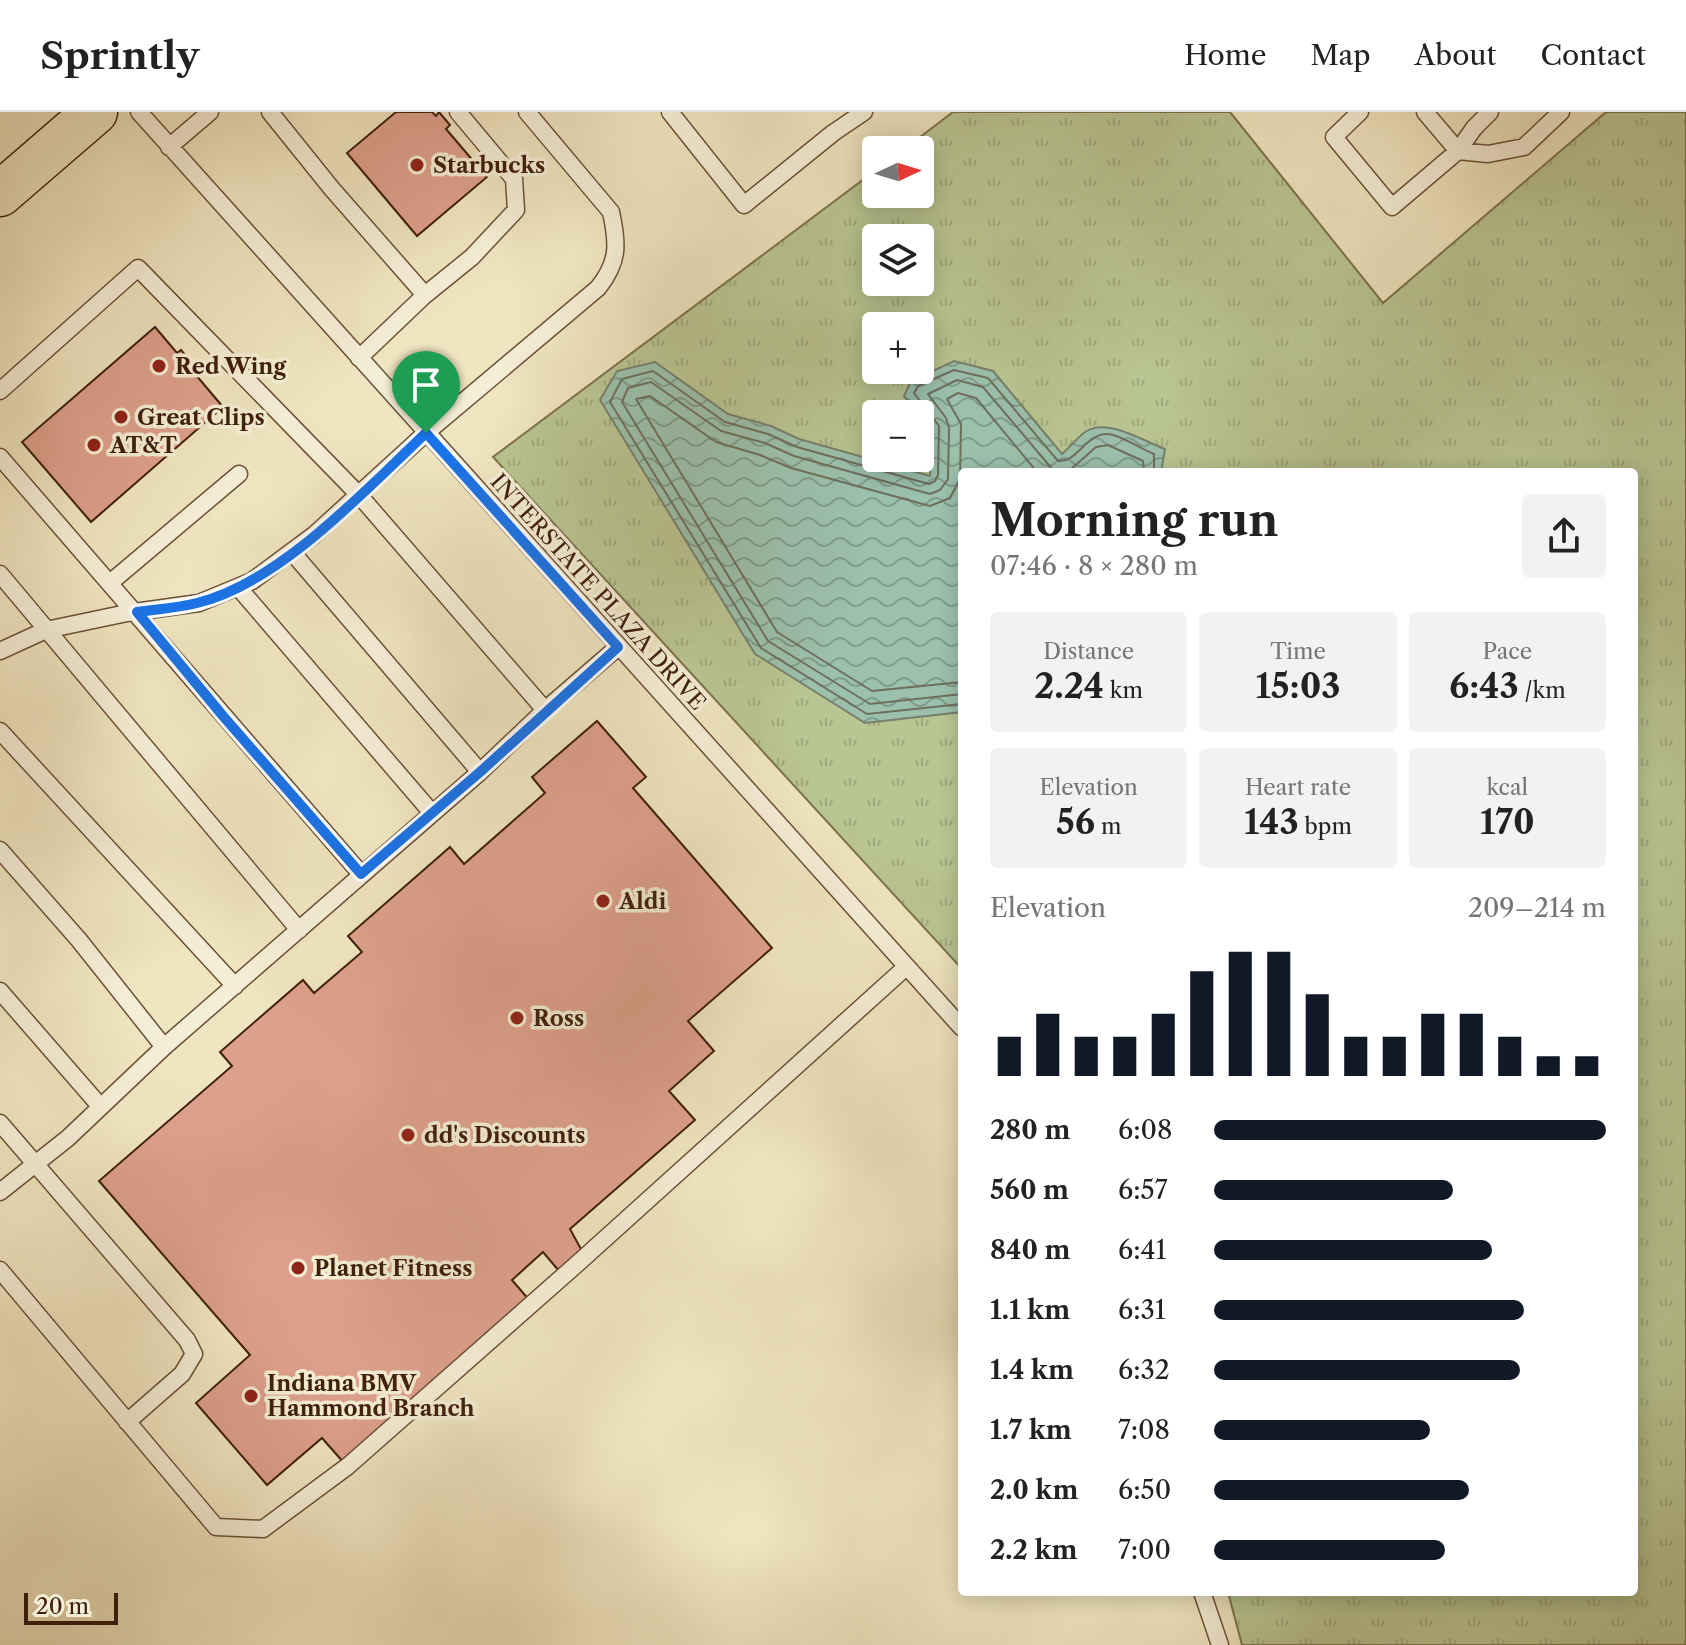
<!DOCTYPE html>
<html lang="en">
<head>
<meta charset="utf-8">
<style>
  body { margin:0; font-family:"Libre Caslon Text",serif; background:#f2f2f2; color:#222; height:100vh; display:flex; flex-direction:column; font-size:30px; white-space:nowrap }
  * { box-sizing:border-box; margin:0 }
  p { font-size:26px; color:#767676 }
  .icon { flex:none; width:44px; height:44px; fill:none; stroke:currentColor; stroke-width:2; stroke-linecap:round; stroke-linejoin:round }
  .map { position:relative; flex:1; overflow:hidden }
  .details { position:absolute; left:958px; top:356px; width:680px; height:1128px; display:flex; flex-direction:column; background:#fff; border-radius:8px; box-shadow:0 4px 20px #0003 }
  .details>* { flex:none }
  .needle { width:52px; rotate:86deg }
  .tools { position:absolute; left:862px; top:24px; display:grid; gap:16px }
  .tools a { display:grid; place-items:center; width:72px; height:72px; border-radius:8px; background:#fff; box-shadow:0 4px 20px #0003; font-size:40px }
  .scale { position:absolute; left:24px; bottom:20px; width:94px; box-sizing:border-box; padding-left:8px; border:4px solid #40200a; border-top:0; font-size:22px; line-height:28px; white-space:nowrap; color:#40200a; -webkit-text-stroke:6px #f5eed6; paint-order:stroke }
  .pin { position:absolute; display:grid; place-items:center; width:68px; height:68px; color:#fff; margin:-82px -34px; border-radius:50% 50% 50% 0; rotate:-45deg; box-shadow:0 0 8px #0007 }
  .pin .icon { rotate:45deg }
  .round { display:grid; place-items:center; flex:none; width:84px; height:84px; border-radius:8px; background:#f2f2f2 }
  .headline { display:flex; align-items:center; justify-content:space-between; height:136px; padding:0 32px }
  h1 { font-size:44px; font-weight:700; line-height:60px }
  .stats { display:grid; grid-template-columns:repeat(3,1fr); gap:12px; height:136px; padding:8px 32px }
  .stats div { display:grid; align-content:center; border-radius:8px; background:#f2f2f2; text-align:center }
  .stats b { font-size:34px; font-weight:700 }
  .stats small { font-size:22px; font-weight:400 }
  .stats p { font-size:22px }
  .chart { height:224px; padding:16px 32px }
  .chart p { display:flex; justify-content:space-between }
  .chart svg { width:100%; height:144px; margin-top:8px; stroke:#111827; stroke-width:6 }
  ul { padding:0 32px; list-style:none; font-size:26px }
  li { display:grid; grid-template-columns:128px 96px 1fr; align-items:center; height:60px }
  li i { height:20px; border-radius:10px; background:#111827 }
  header { display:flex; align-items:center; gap:48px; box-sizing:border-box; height:112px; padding:0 40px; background:#fff; border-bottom:2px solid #e0e0e0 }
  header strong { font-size:38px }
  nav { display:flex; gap:44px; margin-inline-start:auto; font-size:28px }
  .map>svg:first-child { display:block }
  .grass { fill:url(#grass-tufts); stroke:#7c724e; stroke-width:2; fill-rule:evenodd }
  .water { fill:url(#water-waves); stroke:#77806b; stroke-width:2 }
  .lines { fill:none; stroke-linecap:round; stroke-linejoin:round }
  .shore { stroke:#6e705b; stroke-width:2 }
  .building { fill:#dda08c; stroke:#40200a; stroke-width:2 }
  .service-casing { stroke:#6c5138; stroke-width:19 }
  .trunk-casing { stroke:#40200a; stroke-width:47 }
  .service { stroke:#f5eed6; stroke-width:16 }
  .trunk { stroke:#efe5c0; stroke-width:44 }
  .route-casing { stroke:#fff; stroke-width:16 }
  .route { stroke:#1a73e8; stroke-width:10 }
  .poi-dot { fill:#8f2418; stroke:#f5eed6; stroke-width:3 }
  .labels { text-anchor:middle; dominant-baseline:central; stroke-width:7; stroke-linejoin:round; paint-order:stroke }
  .poi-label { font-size:22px; font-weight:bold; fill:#40200a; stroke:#f5eed6; text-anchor:start }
  .street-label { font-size:22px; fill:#40200a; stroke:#f5eed6 }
</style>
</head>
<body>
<header>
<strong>Sprintly</strong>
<nav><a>Home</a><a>Map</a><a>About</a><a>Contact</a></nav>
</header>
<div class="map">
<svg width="1686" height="1533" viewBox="0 0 1686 1533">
  <defs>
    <pattern id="grass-tufts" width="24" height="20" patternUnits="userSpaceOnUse" patternTransform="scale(2)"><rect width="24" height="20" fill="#b9c592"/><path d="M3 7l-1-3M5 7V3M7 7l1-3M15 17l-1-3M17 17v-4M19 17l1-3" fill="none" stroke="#a0a97d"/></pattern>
    <pattern id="water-waves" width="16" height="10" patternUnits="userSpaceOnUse" patternTransform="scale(2)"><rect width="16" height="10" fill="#9bc0ac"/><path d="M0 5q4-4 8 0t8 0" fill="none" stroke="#809c8a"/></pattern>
  </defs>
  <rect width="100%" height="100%" fill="#efe5c0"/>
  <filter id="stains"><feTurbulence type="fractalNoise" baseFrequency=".0025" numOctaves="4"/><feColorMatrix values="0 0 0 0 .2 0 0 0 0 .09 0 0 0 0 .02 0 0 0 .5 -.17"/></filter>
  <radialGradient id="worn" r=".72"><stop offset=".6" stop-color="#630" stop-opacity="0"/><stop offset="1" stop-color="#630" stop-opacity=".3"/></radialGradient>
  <path class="grass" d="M953 0H1230L1383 191 1606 0H1686V1533H1242L1228 1480H1634V360H962V857L493 345 876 58V82H920V38H903ZM876 126H920V170H876ZM876 214H920V258H876ZM876 302H920V346H876Z"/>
  <path class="water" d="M954 249 993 259 1062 342C1069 336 1077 326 1085 320 1107 305 1143 329 1165 337L1161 360H962V600L865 611 755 542 600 288 617 259 655 250 728 302 771 314 799 327 930 364 931 316 904 284 911 269Z"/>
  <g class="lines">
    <path class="shore" d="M962 570 872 579 777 520 636 287 650 284 716 330 760 343 791 356 930 394 950 386 960 367 961 312 947 287 958 281 976 286 1037 360
      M962 582 870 592 768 529 622 290 628 276 651 270 721 319 765 331 794 344 930 382 940 378 948 367 949 316 946 306 928 282 957 268 983 275 1053 358H1070L1096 335 1108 333 1143 349 1144 360
      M962 592 867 602 761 536 610 290 622 267 653 259 725 310 768 322 797 335 929 372 935 369 938 363 939 314 914 281 918 274 954 258 988 266 1058 349C1079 351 1087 316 1113 323 1127 327 1141 337 1154 342V360"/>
  </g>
  <path class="building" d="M396 0H432L436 4 439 0 450 13 446 17 487 65 417 124 347 41Z
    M155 215 177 241 181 238 193 253 190 256 223 295 91 410 22 330Z
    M597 609 646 665 633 676 772 836 688 909 714 939 669 979 695 1008 570 1117 582 1139 559 1159 543 1140 512 1168 530 1189 344 1351 322 1326 267 1373 196 1291 250 1243 99 1069 232 954 220 940 303 868 314 881 362 840 348 824 450 735 464 752 545 681 532 665Z"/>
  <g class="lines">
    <g class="service-casing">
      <path id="service" d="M139 0 962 916
        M270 0 332 77 425 183
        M670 0 744 93 833 21 864 0
        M1360 0 1334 25 1392 95 1458 39 1474 16 1490 0
        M1425 0 1458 39 1488 42 1524 35 1561 0
        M169 35 210 0
        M359 246 425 183 472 145 516 98 514 67 458 0
        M0 279 138 156 359 383 545 598 480 660 164 935
        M0 345 361 762
        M292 440 480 660
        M0 462 299 818
        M111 470 239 362
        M238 475 432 701
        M0 539 46 518 127 501 199 491 252 469 314 423 426 321 598 176C619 150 618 132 611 100L527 0
        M545 598 618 535
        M0 619 235 874
        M0 738 79 828 164 935 68 1026 0 1080
        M0 879 100 994
        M0 1011 187 1228 194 1242 182 1262 127 1310
        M0 1158 216 1415 263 1417 348 1354 577 1152 906 855
        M1202 1480 1220 1533"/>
    </g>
    <g class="trunk-casing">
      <path id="trunk" d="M0 82 95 0"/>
    </g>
    <use href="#service" class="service"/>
    <use href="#trunk" class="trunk"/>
  </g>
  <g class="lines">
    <g class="route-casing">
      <path id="route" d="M426 321 618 535 480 660 361 762 223 604 137 500C157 497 178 496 197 491 280 471 365 378 426 321Z"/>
    </g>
    <use href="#route" class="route"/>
  </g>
  <g class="poi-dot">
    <circle cx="417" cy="53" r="8"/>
    <circle cx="159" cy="254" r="8"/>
    <circle cx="121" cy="305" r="8"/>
    <circle cx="94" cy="333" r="8"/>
    <circle cx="603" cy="789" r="8"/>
    <circle cx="517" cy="906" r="8"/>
    <circle cx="408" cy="1023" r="8"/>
    <circle cx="298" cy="1156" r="8"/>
    <circle cx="251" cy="1284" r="8"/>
  </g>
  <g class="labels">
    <g class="poi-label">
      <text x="433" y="53">Starbucks</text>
      <text x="175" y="254">Red Wing</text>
      <text x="137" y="305">Great Clips</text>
      <text x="110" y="333">AT&amp;T</text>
      <text x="619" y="789">Aldi</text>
      <text x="533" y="906">Ross</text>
      <text x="424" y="1023">dd's Discounts</text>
      <text x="314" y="1156">Planet Fitness</text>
      <text x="267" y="1271">Indiana BMV<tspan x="267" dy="25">Hammond Branch</tspan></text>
    </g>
    <g class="street-label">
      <text transform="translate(598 480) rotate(48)">INTERSTATE PLAZA DRIVE</text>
    </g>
  </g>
  <rect width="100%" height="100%" filter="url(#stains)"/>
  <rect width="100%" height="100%" fill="url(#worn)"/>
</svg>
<div class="tools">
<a><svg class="needle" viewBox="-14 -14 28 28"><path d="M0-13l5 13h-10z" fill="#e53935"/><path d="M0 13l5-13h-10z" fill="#767676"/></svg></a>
<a><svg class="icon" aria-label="layers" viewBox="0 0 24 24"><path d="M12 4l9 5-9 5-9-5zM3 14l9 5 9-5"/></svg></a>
<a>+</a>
<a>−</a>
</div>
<div class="scale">20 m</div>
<div class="pin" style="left:426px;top:321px;background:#1e9e55"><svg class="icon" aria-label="arrive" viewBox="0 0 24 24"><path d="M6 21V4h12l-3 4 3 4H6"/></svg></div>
<section class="details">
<div class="headline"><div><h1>Morning run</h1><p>07:46 · 8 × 280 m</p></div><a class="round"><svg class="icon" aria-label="share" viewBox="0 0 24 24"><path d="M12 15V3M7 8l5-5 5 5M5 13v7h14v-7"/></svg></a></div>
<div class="stats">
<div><p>Distance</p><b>2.24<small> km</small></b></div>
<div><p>Time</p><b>15:03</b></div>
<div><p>Pace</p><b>6:43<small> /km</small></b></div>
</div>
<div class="stats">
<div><p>Elevation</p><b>56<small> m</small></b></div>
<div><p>Heart rate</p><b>143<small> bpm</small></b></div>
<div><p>kcal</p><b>170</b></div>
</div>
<div class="chart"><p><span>Elevation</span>209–214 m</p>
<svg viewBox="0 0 160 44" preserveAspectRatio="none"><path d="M5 44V32M15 44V25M25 44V32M35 44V32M45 44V25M55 44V12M65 44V6M75 44V6M85 44V19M95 44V32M105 44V32M115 44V25M125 44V25M135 44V32M145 44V38M155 44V38"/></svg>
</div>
<ul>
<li><b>280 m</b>6:08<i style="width:100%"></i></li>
<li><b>560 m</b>6:57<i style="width:61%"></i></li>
<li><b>840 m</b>6:41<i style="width:71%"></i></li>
<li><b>1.1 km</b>6:31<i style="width:79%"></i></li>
<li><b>1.4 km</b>6:32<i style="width:78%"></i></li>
<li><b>1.7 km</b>7:08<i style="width:55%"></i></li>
<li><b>2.0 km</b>6:50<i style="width:65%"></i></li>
<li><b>2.2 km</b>7:00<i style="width:59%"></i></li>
</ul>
</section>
</div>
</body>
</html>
